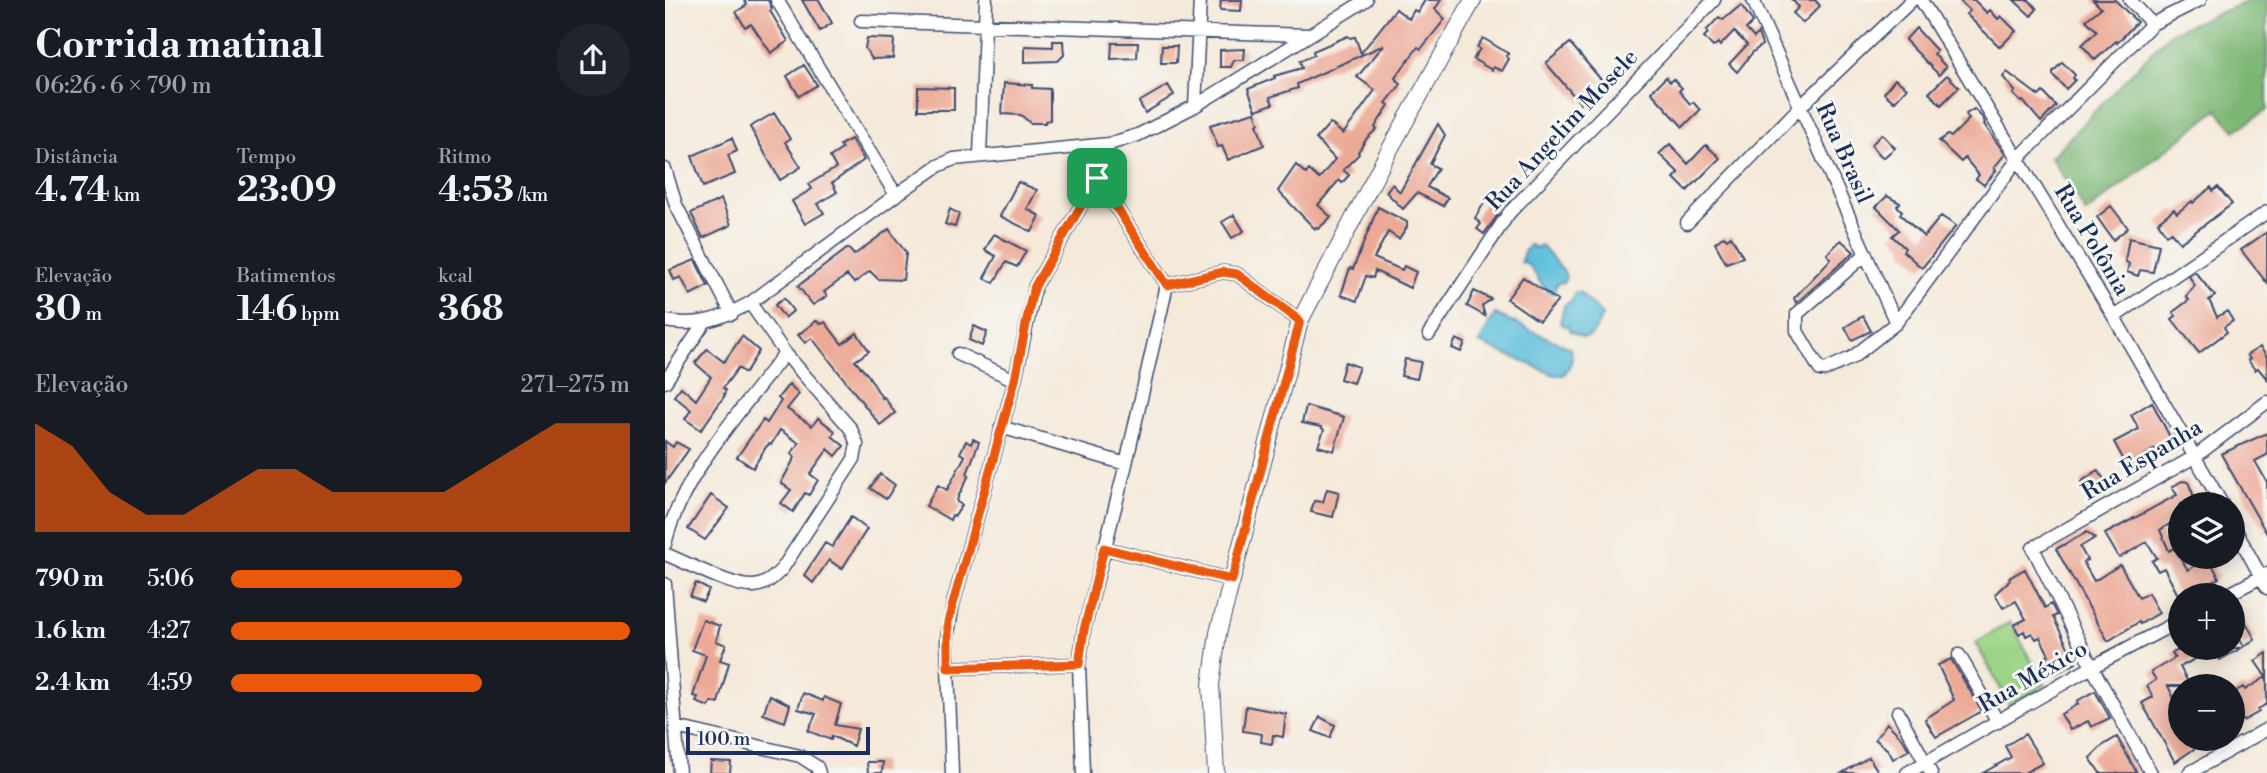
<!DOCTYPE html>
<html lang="pt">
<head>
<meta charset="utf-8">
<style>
  body { margin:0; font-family:"Libre Bodoni",serif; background:#20242c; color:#f1f3f6; height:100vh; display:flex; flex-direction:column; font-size:26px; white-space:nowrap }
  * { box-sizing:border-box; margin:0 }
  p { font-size:23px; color:#9ea1a6 }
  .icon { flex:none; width:38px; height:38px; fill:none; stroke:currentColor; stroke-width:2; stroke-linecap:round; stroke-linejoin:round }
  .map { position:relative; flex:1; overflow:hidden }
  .sheet { display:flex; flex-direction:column; background:#171b24; width:665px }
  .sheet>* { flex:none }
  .fabs { position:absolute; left:1503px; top:492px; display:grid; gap:14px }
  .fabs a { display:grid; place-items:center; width:77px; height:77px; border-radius:50%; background:#171b24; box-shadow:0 4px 18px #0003; font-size:35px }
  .scale { position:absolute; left:21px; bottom:18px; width:184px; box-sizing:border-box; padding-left:7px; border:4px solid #1b2f5e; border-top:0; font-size:19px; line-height:24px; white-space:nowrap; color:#1b2f5e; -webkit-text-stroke:5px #f6f6f2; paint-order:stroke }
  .pin { position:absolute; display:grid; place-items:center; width:60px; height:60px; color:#fff; margin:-30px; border-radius:14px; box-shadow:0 4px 10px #0006 }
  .round { display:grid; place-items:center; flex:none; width:74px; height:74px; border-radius:37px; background:#20242c }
  .overview { display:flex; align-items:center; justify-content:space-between; height:119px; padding:0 35px }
  h1 { font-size:38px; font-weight:700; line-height:52px }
  .figures { display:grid; grid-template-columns:repeat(3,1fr); gap:10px; height:119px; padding:7px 35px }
  .figures div { display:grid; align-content:center }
  .figures b { font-size:35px; font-weight:700 }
  .figures small { font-size:19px; font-weight:400 }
  .figures p { font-size:19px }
  .chart { height:196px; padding:14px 35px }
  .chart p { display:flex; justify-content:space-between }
  .chart svg { width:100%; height:126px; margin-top:7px; fill:#ea580c; opacity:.7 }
  ul { padding:0 35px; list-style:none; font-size:23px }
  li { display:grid; grid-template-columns:112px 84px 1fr; align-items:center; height:52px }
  li i { height:18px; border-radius:9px; background:#ea580c }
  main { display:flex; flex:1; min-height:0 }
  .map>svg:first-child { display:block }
  .green { fill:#9bd486; stroke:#5b8272; stroke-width:2 }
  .forest { fill:#7cb673; stroke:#4c7268; stroke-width:2 }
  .water { fill:#5dbfdc; stroke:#3c779d; stroke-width:2 }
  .building { fill:#eca995 }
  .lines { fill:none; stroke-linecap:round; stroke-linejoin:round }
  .minor-casing { stroke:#3c4b70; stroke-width:15 }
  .major-casing { stroke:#3c4b70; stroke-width:18 }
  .minor { stroke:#fff; stroke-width:12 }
  .major { stroke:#fff; stroke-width:16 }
  .route-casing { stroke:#fff; stroke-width:14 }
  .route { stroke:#ea580c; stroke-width:9 }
  .labels { text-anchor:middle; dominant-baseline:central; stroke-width:6; stroke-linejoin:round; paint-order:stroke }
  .street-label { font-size:23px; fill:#1b2f5e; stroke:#f6f6f2 }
</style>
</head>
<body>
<main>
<section class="sheet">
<div class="overview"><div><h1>Corrida matinal</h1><p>06:26 · 6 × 790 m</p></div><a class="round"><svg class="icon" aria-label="share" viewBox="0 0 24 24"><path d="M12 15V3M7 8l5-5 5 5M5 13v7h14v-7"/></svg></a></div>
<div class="figures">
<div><p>Distância</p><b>4.74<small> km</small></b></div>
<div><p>Tempo</p><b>23:09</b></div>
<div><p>Ritmo</p><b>4:53<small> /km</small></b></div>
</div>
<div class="figures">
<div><p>Elevação</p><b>30<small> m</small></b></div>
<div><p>Batimentos</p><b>146<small> bpm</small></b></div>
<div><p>kcal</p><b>368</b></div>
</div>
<div class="chart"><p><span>Elevação</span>271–275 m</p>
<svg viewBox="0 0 160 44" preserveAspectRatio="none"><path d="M0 44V6L10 14L20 30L30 38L40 38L50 30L60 22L70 22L80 30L90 30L100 30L110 30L120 22L130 14L140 6L150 6L160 6V44z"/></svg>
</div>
<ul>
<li><b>790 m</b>5:06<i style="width:58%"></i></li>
<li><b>1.6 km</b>4:27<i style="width:100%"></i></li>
<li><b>2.4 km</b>4:59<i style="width:63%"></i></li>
</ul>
</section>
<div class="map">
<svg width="1602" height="773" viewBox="0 0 1602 773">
  <rect width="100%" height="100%" fill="#f6f6f2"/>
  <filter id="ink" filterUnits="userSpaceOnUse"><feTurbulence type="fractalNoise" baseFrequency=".0143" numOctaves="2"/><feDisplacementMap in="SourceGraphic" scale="14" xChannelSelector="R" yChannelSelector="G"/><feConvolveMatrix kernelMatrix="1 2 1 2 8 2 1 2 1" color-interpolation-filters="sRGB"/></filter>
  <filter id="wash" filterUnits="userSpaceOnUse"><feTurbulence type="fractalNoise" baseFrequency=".00686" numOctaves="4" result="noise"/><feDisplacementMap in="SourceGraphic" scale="28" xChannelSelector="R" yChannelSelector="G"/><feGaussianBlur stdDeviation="1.57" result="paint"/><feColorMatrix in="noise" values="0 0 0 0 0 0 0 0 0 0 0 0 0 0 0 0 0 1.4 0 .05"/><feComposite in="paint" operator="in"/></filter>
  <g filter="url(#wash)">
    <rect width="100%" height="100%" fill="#f5e9d9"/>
    <path class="green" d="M1345 622 1380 685 1345 706 1311 643Z"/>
    <path class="forest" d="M1586 0H1602V110L1570 131 1552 110 1421 213 1386 157 1506 32Z"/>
    <path class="water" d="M864 245 872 248 876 245 899 272 901 278 899 282 891 284 889 294C875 288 874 278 866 268 864 265 860 264 856 262L858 254Z
      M910 292H914L937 315C933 324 928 343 915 336 911 334 908 332 905 331L903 326H899L895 323 899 305 907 301Z
      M830 314 905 348C910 359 905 365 899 375H890L814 343Z"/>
    <g id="blocks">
      <path class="building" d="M79 0H103L107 9 105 11 123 41 106 53 86 24 80 27 71 12 82 5Z
        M137 0H154L167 23 155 31Z
        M556 0H577L576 11 555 10Z
        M760 0H776L770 9 780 19 756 49 753 47 730 78 736 84 721 103 724 105 710 127 712 129 702 138 693 152 694 154 678 170 684 175 677 183 674 180 653 205 666 217 653 229 651 227 650 229 613 191 631 165 641 174 644 170 654 179 670 159 651 139 665 123 678 134 690 118 710 90 692 77 719 45 632 84 633 88 605 97 608 104 591 110 583 89 610 78 609 76 637 68 635 61 649 55 648 51 683 36 685 38 690 37 696 53 731 9 744 19 749 10 753 12Z
        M1127 0H1150L1155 6 1138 23 1128 13 1134 7Z
        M1294 0H1309L1322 13 1325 10 1333 19 1336 16 1351 31 1335 47 1301 14 1305 11Z
        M1349 0H1364L1372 9 1366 16Z
        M1428 0H1450L1472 22 1452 43 1451 41 1430 60 1417 45 1432 31 1421 20 1436 8Z
        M1076 5 1088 22 1081 29 1089 38 1093 33 1097 45 1088 52 1072 72 1064 64 1082 45 1069 31 1055 46 1053 43 1048 47 1039 37 1043 33 1041 31 1054 17 1058 20Z
        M1251 28 1272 51 1269 54 1281 67 1274 75 1240 40Z
        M202 38 229 39 228 58 207 59 200 48Z
        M818 38 844 54 841 56 844 59 837 71 828 67 827 70 808 59 815 49 812 47Z
        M388 41H398L399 55 393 61 360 62V46L388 47Z
        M447 43H473L472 58 446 59Z
        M905 43 938 82 915 103 881 63Z
        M497 46H512L511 63H496Z
        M580 49 579 60H569L566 67H555V50Z
        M1397 62 1410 75 1408 78 1410 80 1401 89 1388 75V72Z
        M139 65 152 85 134 96 122 76Z
        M1342 72 1374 96 1378 92 1391 106 1376 122 1358 101 1356 102 1348 94 1350 91 1338 77Z
        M1282 75 1294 87 1276 105 1264 93Z
        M1001 77 1005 82 1008 79 1017 88 1014 91 1025 104 1028 102 1035 110 1018 127 986 92Z
        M1230 79 1242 88 1229 102 1219 93Z
        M339 83 367 85V88L385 89V120L380 121V123H365L356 115 337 114Z
        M503 85 509 95 480 113 474 102Z
        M253 87 289 88V110H253Z
        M1309 109 1318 118 1320 123 1319 124 1340 154 1329 168 1331 171 1319 185 1311 179 1314 175 1300 158 1296 162 1274 141 1283 135 1286 137 1304 119 1301 114Z
        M590 112 594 123 592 124 599 145 563 160 557 146 553 147 545 125Z
        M109 113 125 139 120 142 136 167 115 180 85 127Z
        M773 124 780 135 765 164 773 168 762 187 783 198 778 206 752 193 738 209 721 192 727 184 735 192Z
        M1217 134 1230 148 1218 158 1206 145Z
        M67 138 72 151 63 155 70 174 38 187 27 156Z
        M186 139 199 160 167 183 172 192 153 204 159 213 140 224 127 201 147 189 144 184 171 168 165 157 177 149 175 145Z
        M1005 144 1023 164 1041 145 1055 158 1022 191 1009 178 1014 173 994 154Z
        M353 182 372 190 362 209 375 216 367 232 335 216Z
        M1546 187 1548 191 1553 187 1567 204 1515 243 1506 232 1501 235 1493 222 1509 209 1512 213 1527 201 1528 203Z
        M1222 196 1235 203 1232 206 1237 211 1235 214 1259 237 1276 216 1291 226 1257 268 1238 251 1240 248 1227 236 1234 230 1211 207Z
        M56 199 66 225 38 238 26 213Z
        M821 200 831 206 829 212 832 216 819 234 812 229 816 224 810 218Z
        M1446 206 1463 228 1448 240 1432 217Z
        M713 207 742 222V227L734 239 723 232 709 258 737 270 739 266 751 272 745 288 710 271 708 278 701 276 692 301 676 295 685 268 688 269Z
        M285 209 294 214 290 227 280 224Z
        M569 215 579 231 567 238 557 222Z
        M224 229 241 253 238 280 213 279 205 271 189 283 182 275 159 292 162 296 148 305 133 286 183 248 189 255Z
        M1602 232V283L1576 250Z
        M329 234 361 251 352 267 341 262 329 283 319 278 331 256 320 250Z
        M1059 236 1062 239 1066 236 1078 257 1061 263 1050 243Z
        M1464 238 1494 245 1488 272 1475 270 1473 276 1462 272 1464 264 1460 261Z
        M1176 240 1189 252 1131 303 1129 298 1166 259 1162 254Z
        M30 260 43 286 25 295 16 277 9 280 5 270Z
        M1530 272 1550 296 1544 300 1552 317 1562 311 1568 321 1559 327 1562 332 1534 353 1507 319 1511 316 1508 312 1524 300 1521 296 1530 286 1524 276Z
        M858 277 893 301 874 321 842 299Z
        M809 291 826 299 817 306 820 316 802 306Z
        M119 298 128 311 120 318 110 305Z
        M1198 316 1206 331 1187 340 1180 327Z
        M151 321 157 324 160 322 177 344 192 333 204 351 190 361 203 375 217 398 219 397 230 413 215 425 147 338 140 343 133 335Z
        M309 326 322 332 317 346 304 340Z
        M77 336 94 351 80 373 73 368 58 388 61 390 59 394 60 395 36 430 20 419 26 410 9 396 16 387 31 400 46 377 30 363 42 349 59 362Z
        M791 339 800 343 796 352 787 348Z
        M1595 347 1602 357V379L1593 368 1590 370 1583 360 1585 359 1582 355Z
        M740 359 756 362 752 379 736 376Z
        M680 362 694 367 688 383 675 379Z
        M124 384 134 394 122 409 147 426 153 418 170 431 167 436 179 446 171 456 163 449 145 474 153 480 144 495 140 493 128 512 116 503 126 490 116 483 130 457 126 454 134 443 115 430 106 445 104 444 101 447 88 468 72 457 98 420 102 423 116 401 113 398Z
        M1487 402 1507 441 1491 451 1490 449 1462 466 1449 442 1474 429 1466 415Z
        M641 406 679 417 669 451 653 446 659 430 656 427 637 423Z
        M1602 433V455L1590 461 1602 482V534L1556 454Z
        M308 439 314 442 302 474 304 475 293 497 292 502 297 505 290 516 287 515 285 520 261 506 273 485 282 490 300 456 295 453 301 441 306 444Z
        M0 441 8 447 11 442 24 449 0 483Z
        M1433 470 1442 484 1425 496 1416 482Z
        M215 474 230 485 221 499 205 488Z
        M1517 481 1523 482 1532 504H1516V517L1495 530 1504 551 1509 548 1523 570 1544 558 1554 578 1527 595H1513L1499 568 1493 571 1487 561 1492 558 1482 542 1454 558 1440 534 1512 495 1507 487Z
        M662 489 674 492 668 517 646 512 649 501 658 502Z
        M46 495 64 508 40 540 23 529Z
        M186 517 202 529 177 569 164 560 148 583 139 575 160 543 167 547Z
        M1422 532 1430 538 1415 547 1422 560 1418 562 1429 581 1455 565 1474 598 1483 593 1494 613 1475 624 1474 622 1443 641 1391 549Z
        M1360 569 1380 608 1386 604 1392 615 1388 617 1411 663 1390 674 1381 657 1384 655 1375 637 1371 639 1367 633 1361 636 1359 631 1354 634 1349 625 1361 619 1351 601 1338 608 1330 594 1345 580 1344 578Z
        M31 583 44 590 38 602 25 596Z
        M1578 617 1590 639 1579 646 1568 627V623Z
        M38 620 55 626 51 641 61 645 55 660 64 663 53 703 46 702 44 707 31 702 33 697 28 696 41 655 27 650Z
        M1518 648H1576L1555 660 1548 649 1515 667 1525 686H1503L1516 712V738H1545L1510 762 1477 703 1488 697 1482 686 1491 680 1486 672 1510 658 1507 653Z
        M1602 653V704L1593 709 1594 712 1578 721 1568 703V693L1578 687 1580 690 1601 677 1590 661Z
        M1286 659 1317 711 1271 737 1260 719 1289 700 1273 665Z
        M1430 691 1445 718 1426 727 1423 721 1405 730 1396 714 1413 704 1412 701Z
        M138 693 158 701 159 697 176 704 170 725 193 729 188 746 167 736 166 740 143 731 151 714 133 709Z
        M105 695 125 705 120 722 98 714Z
        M581 706 621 714 618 737 608 735 607 744 596 742 597 734 578 731Z
        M655 717 670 725 665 738 648 731Z
        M1222 723 1237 738 1244 750 1228 759 1223 750 1210 739Z
        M1360 734 1378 763 1359 773H1318L1346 757 1340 746Z
        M1452 737 1472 773H1435L1425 758 1437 746Z
        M1204 757 1214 773H1177Z
        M46 761 66 762 65 773H45Z
        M202 762H218L217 773H203Z"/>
    </g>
  </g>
  <g filter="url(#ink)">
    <use href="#blocks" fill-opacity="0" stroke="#3c4b70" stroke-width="2"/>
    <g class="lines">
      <g class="minor-casing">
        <path id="minor" d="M112 0 231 195
          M1088 0 1231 323
          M1256 0 1449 317 1557 504
          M1465 0 1487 24
          M196 21 642 35
          M530 106 535 0
          M315 155 321 0
          M0 169 11 205 67 314
          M1022 223 1136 106 1247 0
          M1201 254 1132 314V331L1155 370H1160L1188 357 1231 323 1353 159 1487 24 1535 0
          M502 285 558 272 572 274 635 321
          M1449 317 1602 212
          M0 321C33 327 56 319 85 303L231 195 273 166 289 159 444 144 473 135 530 106 701 0
          M764 334 844 213 1049 0
          M293 354 350 380
          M0 382 39 323
          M336 427 461 464
          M1568 525 1602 588
          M0 544C17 474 76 411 120 353L85 303
          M439 548 567 580
          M0 554C21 562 68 588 89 586 101 585 108 578 117 569L189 459 192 444 186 429 120 353
          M0 584 14 773
          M1562 595 1602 574
          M1294 655 1333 722
          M283 668 414 664
          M1233 712 1266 773
          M11 727 135 756 152 767 154 773
          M287 773 282 639 288 604 350 380 370 286 432 178 444 144
          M418 773 414 664 419 630 461 464 502 285 432 178
          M1242 773 1427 667 1516 620
          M1486 773 1427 667 1368 548 1531 456 1602 402
          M1524 773 1602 729"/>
      </g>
      <g class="major-casing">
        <path id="major" d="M551 773 546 685 553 633 635 321 720 158 808 0"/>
      </g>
      <use href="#minor" class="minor"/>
      <use href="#major" class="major"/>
    </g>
  </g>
  <g class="lines" filter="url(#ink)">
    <g class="route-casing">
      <path id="route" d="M432 178 502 285 558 272 572 274 635 321 567 580 439 548 419 630 414 664 283 668V622L350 380 366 299 370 286Z"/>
    </g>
    <use href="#route" class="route"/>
  </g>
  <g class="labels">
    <g class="street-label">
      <text transform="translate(897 130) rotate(-47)">Rua Angelim Mosele</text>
      <text transform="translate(1179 153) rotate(66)">Rua Brasil</text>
      <text transform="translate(1427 240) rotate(59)">Rua Polônia</text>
      <text transform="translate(1477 460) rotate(-31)">Rua Espanha</text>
      <text transform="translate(1368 677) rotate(-30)">Rua México</text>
    </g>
  </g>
</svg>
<div class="fabs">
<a><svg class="icon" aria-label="layers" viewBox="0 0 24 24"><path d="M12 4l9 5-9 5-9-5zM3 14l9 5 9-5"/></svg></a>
<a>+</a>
<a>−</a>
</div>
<div class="scale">100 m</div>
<div class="pin" style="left:432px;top:178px;background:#1e9e55"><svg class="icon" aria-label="arrive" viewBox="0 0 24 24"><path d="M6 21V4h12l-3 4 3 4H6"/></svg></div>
</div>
</main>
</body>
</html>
